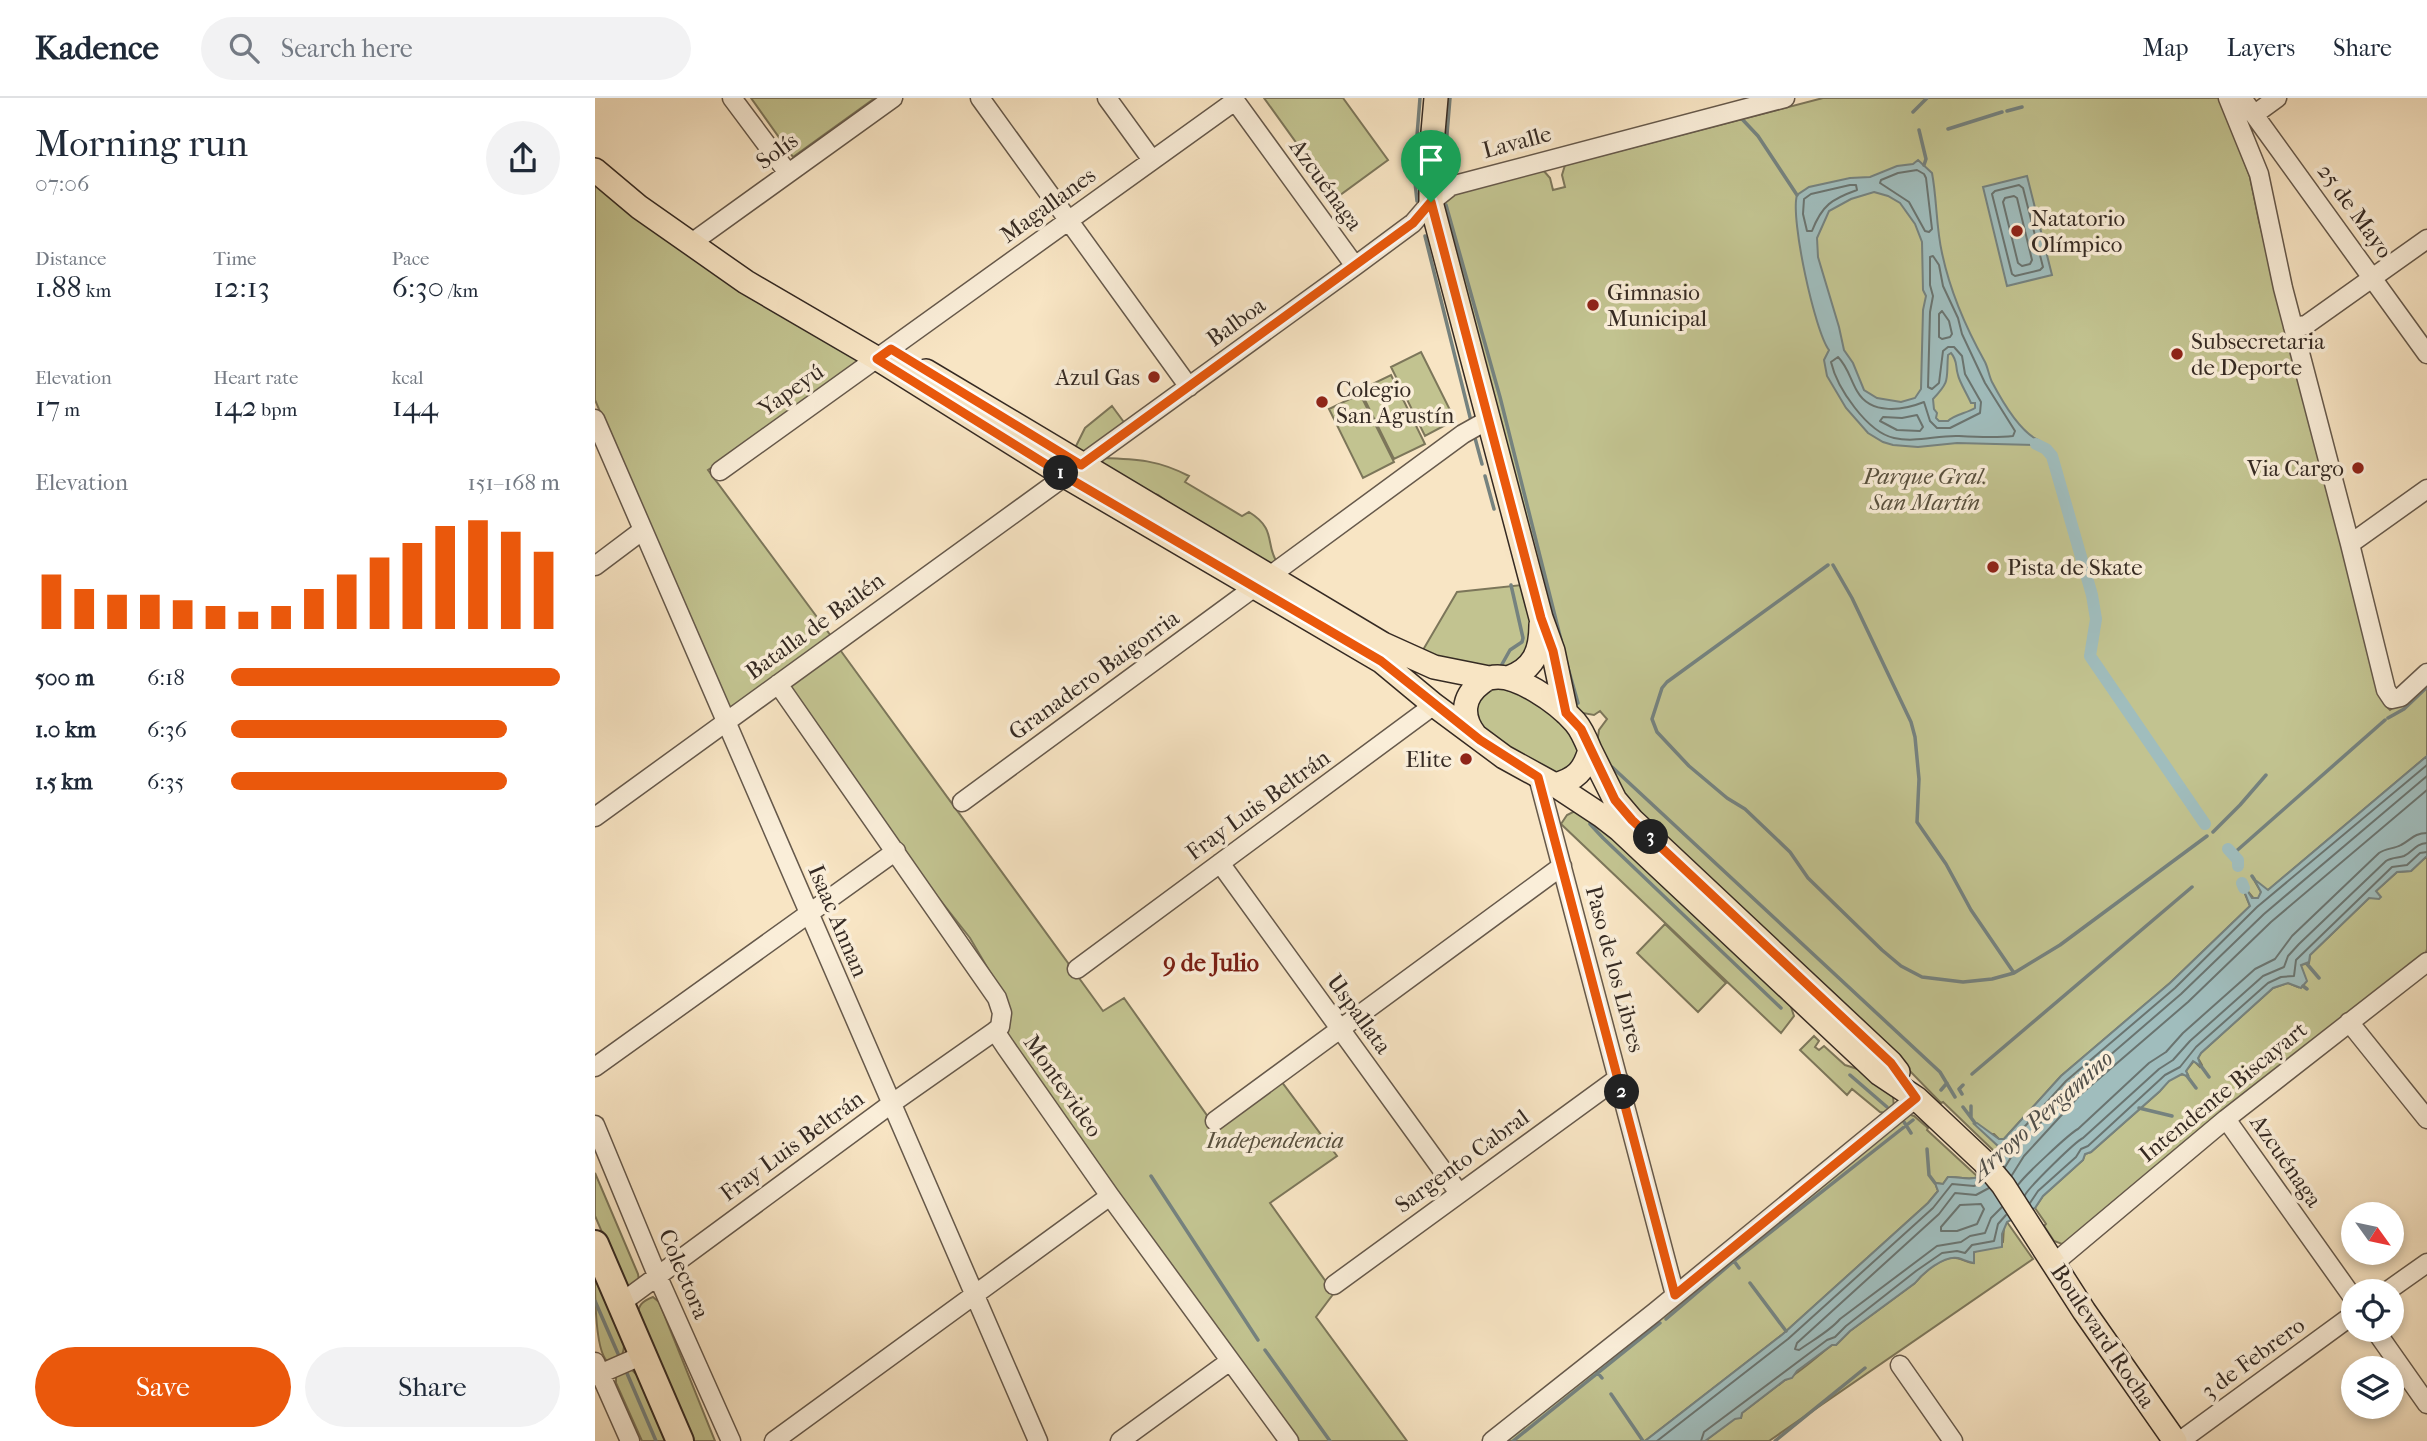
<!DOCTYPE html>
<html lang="en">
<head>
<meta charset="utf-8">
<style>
  body { margin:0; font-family:"IM FELL French Canon",serif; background:#f2f2f3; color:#1f2937; height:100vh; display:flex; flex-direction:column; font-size:26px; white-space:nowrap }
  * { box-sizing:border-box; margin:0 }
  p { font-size:23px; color:#747a83 }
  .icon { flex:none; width:38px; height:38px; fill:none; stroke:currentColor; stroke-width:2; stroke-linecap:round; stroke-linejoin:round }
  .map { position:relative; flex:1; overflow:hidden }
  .drawer { display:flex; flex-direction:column; background:#fff; width:595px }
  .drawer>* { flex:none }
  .needle { width:46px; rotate:123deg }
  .buttons { position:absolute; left:1746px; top:1104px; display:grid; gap:14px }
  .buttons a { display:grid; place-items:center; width:63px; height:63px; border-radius:50%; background:#fff; box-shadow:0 4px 10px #0003; font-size:35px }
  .pin { position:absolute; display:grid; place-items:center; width:60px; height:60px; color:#fff; margin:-72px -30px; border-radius:50% 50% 50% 0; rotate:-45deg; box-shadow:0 0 7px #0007 }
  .pin .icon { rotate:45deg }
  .km { position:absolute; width:35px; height:35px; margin:-18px; border-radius:50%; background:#222; color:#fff; font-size:19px; line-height:35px; text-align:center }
  .round { display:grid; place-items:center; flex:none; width:74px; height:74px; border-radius:37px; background:#f2f2f3 }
  .overview { display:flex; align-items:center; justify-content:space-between; height:119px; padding:0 35px }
  h1 { font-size:38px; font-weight:600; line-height:52px }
  .stats { display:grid; grid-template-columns:repeat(3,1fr); gap:10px; height:119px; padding:7px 35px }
  .stats div { display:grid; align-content:center }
  .stats b { font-size:30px; font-weight:600 }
  .stats small { font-size:19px; font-weight:400 }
  .stats p { font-size:19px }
  .chart { height:196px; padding:14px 35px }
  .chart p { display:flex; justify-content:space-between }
  .chart svg { width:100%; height:126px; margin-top:7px; stroke:#ea580c; stroke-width:6 }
  .primary-button { display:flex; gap:14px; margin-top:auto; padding:14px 35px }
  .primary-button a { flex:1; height:80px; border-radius:42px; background:#ea580c; color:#fff; font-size:28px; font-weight:600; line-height:80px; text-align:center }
  .primary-button a+a { background:#f2f2f3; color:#1f2937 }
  ul { padding:0 35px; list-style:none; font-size:23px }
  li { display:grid; grid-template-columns:112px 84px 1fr; align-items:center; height:52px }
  li i { height:18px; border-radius:9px; background:#ea580c }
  header { display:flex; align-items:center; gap:42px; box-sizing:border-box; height:98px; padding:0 35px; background:#fff; border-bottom:2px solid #e0e1e3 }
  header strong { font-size:33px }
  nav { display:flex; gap:38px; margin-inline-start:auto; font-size:24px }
  .search { width:490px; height:63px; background:#f2f2f3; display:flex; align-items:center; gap:18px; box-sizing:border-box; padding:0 24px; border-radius:38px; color:#747a83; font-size:26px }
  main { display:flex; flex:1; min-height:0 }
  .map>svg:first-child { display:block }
  .green { fill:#c2c390; stroke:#7c765a; stroke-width:2 }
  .water { fill:#a0bdbd; stroke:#75827f; stroke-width:2; fill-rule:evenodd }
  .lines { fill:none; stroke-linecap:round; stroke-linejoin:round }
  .shore { stroke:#6a7470; stroke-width:2 }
  .stream { stroke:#75827f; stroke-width:3.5 }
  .canal { stroke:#a0bdbd; stroke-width:12 }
  .minor-casing { stroke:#66594b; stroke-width:21 }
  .major-casing { stroke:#352a23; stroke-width:26 }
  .highway-casing { stroke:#352a23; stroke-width:30 }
  .minor { stroke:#faeed9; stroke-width:18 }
  .major { stroke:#f8e5c4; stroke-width:23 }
  .highway { stroke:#f8e5c4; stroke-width:26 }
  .route-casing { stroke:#fff; stroke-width:14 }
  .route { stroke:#ea580c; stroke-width:9 }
  .poi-dot { fill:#8f2418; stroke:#faeed9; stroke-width:2.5 }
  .labels { text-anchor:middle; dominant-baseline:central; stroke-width:7; stroke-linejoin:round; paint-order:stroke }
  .street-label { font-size:23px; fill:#352a23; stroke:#faeed9 }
  .poi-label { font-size:23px; fill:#352a23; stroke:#faeed9; text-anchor:start }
  .park-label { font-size:23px; font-style:italic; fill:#58503e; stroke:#faeed9 }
  .neighbourhood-label { font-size:24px; font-weight:bold; fill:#7a1f14; stroke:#faeed9 }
  .water-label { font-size:24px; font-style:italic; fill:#504f4a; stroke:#faeed9 }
</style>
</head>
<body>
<header>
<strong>Kadence</strong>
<div class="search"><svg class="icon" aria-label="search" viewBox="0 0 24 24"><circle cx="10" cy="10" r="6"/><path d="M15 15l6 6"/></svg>Search here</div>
<nav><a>Map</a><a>Layers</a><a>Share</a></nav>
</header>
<main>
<section class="drawer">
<div class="overview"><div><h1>Morning run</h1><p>07:06</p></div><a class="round"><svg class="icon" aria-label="share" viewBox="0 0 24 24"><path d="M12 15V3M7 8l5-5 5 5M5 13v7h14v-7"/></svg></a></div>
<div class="stats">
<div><p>Distance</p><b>1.88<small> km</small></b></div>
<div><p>Time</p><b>12:13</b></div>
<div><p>Pace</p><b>6:30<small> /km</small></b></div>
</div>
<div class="stats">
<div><p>Elevation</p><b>17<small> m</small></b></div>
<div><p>Heart rate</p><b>142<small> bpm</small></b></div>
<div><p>kcal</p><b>144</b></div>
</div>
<div class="chart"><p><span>Elevation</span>151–168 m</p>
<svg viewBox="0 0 160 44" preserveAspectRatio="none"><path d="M5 44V25M15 44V30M25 44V32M35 44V32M45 44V34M55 44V36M65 44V38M75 44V36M85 44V30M95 44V25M105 44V19M115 44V14M125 44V8M135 44V6M145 44V10M155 44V17"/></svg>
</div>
<ul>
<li><b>500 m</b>6:18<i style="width:100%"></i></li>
<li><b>1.0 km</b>6:36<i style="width:84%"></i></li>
<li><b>1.5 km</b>6:35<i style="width:84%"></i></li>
</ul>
<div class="primary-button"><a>Save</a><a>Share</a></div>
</section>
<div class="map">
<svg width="1832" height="1343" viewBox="0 0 1832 1343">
  <rect width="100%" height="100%" fill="#f8e5c4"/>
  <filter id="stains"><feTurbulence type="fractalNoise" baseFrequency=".00286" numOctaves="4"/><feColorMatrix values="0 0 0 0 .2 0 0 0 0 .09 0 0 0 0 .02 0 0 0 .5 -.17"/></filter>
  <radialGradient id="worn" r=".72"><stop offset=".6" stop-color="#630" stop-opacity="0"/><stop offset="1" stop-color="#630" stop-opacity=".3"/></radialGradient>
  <path class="green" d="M156 0H280L198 59Z
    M669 0H748L793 62 741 100Z
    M1228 0H1625L1655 79 1664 123 1790 607 1795 612 1832 584V658L1672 793 1659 782 1666 794 1664 800 1660 802 1650 790 1648 791 1655 808 1575 885 1466 978 1408 1042 1404 1041 1399 1036H1392L1404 1049 1401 1055 1348 1004 1346 1005 1244 900 1035 711 1002 645 1004 632 1012 621 1005 613 999 617 982 614 847 110 849 104 858 96 948 72 955 80 958 92 970 89 967 77 970 67Z
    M0 83C35 109 70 135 104 161 128 179 147 201 176 207L265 260 264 273 113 372 236 538 137 610 129 605 0 302Z
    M826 254 860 322 830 338 796 269Z
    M796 277 830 346 799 361 765 292Z
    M765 296 799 364 768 380 734 311Z
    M517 308 531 327 492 355 479 352 490 330Z
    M508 360C542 361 563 362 594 378L590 384 647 418 654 414C683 432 669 446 683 466L677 469 605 427 563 397 546 392 507 367Z
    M927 487 938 528 939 544 921 569 883 570 825 557 862 494Z
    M243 549 508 913 529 900 621 1030 686 983 742 1058 675 1105 739 1195 721 1219 812 1343H701L414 941 402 886 375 840 338 793 198 595 196 588 199 582Z
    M909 587 961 616 984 649 983 665 963 677 903 644 879 622 883 594Z
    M980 713 1001 720 1193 900 1199 918 1186 935 966 726 972 717Z
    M1832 758V851L1830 858 1632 1009 1475 1144 1467 1146 1459 1143 1449 1128 1451 1126 1440 1110 1448 1098 1488 1062 1490 1056 1496 1054 1565 993C1572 984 1580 974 1593 977L1591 973 1599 963 1605 969 1607 967 1603 960 1606 955 1678 890 1693 885 1703 889 1706 867 1714 865 1715 857 1774 800H1782L1781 793 1802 774 1816 773Z
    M1070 826 1131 885 1103 914 1042 855Z
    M1219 938 1224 943 1220 949 1224 952 1229 948 1250 967 1269 973 1298 998 1299 1010 1291 1015 1285 1014 1257 991 1252 997 1205 952Z
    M1313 1016 1319 1018 1333 1030 1332 1032 1383 1079C1374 1083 1363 1078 1353 1079L1348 1086 1340 1085 1343 1093 1333 1105 1188 1236 1050 1343H908Z
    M0 1075 43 1176 44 1182 40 1188H33L28 1183 0 1118Z
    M1412 1124 1438 1161 1174 1343H1110L1140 1320H1146L1147 1315 1190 1282C1201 1278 1226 1255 1237 1247H1241L1255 1233 1320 1185C1328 1175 1347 1158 1361 1160 1367 1161 1372 1164 1378 1165L1379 1154 1408 1144 1409 1129Z
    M0 1179 29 1246C29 1259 25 1260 13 1264 0 1254 0 1200 0 1179Z
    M58 1199 64 1204 120 1343H97L42 1220C43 1207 47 1203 58 1199Z
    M36 1271 42 1277 71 1343H47L21 1285V1278Z"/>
  <path class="water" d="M1323 62 1337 75C1342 101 1341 129 1347 155 1355 193 1371 230 1390 264 1393 270 1394 278 1397 284 1407 303 1424 333 1443 342L1439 347 1362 345 1323 349 1298 347 1288 344 1273 335 1251 310 1232 278 1229 262 1234 252C1220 234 1195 120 1202 97L1214 89 1255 80 1275 79 1302 68 1318 66ZM1279 94 1293 98 1305 105 1320 126 1327 144 1328 192 1331 198 1328 212 1326 291 1320 300 1306 304 1282 300 1269 292 1258 265 1249 252 1244 229 1223 159 1222 140 1234 113 1256 101ZM1356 255C1363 263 1360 268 1363 277 1364 283 1373 298 1376 305H1380V310C1372 315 1358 317 1353 323H1344L1341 320 1342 315 1339 311 1338 301C1356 282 1351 282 1353 257Z
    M1432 78 1457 177 1412 188 1388 89Z
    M1832 658V758L1816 773 1802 774 1781 793 1786 799 1784 801 1774 800 1715 857 1714 864 1706 867 1712 883 1706 890 1693 885 1678 890 1606 955 1603 960 1606 968 1598 963 1591 973 1593 977 1591 978 1587 976 1574 983 1565 993 1496 1054 1490 1056 1488 1062 1448 1098 1440 1110 1412 1124 1407 1136V1149L1379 1154V1165C1372 1164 1368 1161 1363 1160 1349 1157 1328 1175 1320 1185L1255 1233 1241 1247H1237L1202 1273 1197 1280 1190 1282 1147 1315 1146 1320 1140 1321 1110 1343H1050L1188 1236 1333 1105 1343 1093 1340 1085 1348 1086 1353 1079C1363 1078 1374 1083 1383 1079L1404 1049 1379 1026 1382 1025 1404 1041H1409L1466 978 1575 885 1655 808 1648 790 1650 789 1657 800H1663L1666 794 1659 781 1673 792Z"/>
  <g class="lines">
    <path class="shore" d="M1322 72 1329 76 1331 80 1337 131 1334 134 1330 133 1314 104 1285 85 1286 82 1303 75Z
      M1255 87H1261L1262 92C1237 101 1227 107 1217 133H1212L1208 116 1209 101 1216 96Z
      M1424 87 1428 90 1448 169 1445 172 1420 178 1417 176 1397 96 1400 93Z
      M1419 98 1422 100 1437 162 1435 166 1427 168 1423 165 1408 104 1410 100Z
      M1338 158 1344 167 1348 188 1363 220 1367 236 1390 285 1420 333 1418 338C1400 340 1382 339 1364 338 1342 337 1321 345 1299 340 1272 334 1242 290 1236 264L1243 259C1253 269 1255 281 1262 293 1276 318 1309 312 1329 304L1335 323 1342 330H1355L1385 315 1386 304 1370 276 1367 258 1359 249H1353L1348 253 1344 285 1337 291 1333 289 1335 214 1338 198 1335 187V159Z
      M1347 213 1354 223 1357 236 1355 239 1347 241 1344 239V216Z
      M1322 317 1328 329 1325 333 1302 332 1285 323 1288 319 1307 320Z
      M1404 1062 1412 1048 1471 983 1580 890 1662 809 1832 667
      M1410 1069 1420 1053 1477 990 1586 896 1669 816 1832 678
      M1417 1077 1429 1058 1485 997 1593 904 1676 824 1832 692
      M1423 1087C1429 1078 1475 1035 1483 1031L1554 965 1571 954 1588 935 1660 871 1680 861 1697 838 1784 755C1791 750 1799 751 1806 747 1816 742 1819 735 1832 735
      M1394 1090 1381 1097 1360 1095 1344 1116 1202 1245 1200 1251 1204 1252C1218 1242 1235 1233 1245 1221L1342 1148 1366 1144 1375 1138 1390 1135 1396 1120 1407 1109
      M1430 1097C1435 1088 1481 1043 1488 1040L1564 971 1578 962 1595 943 1668 878 1689 869 1693 858 1704 846 1791 763C1797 759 1804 760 1809 758 1819 753 1820 746 1832 745
      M1435 1105 1443 1093 1481 1059 1486 1051 1493 1048 1570 977 1585 969 1601 949 1673 885 1686 879 1699 878 1701 862 1797 769 1812 767 1825 755 1832 754
      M1386 1106 1389 1111 1382 1126 1362 1133H1346V1129L1365 1107Z
      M1062 1343 1193 1241 1338 1110 1357 1086 1379 1088 1388 1084
      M1106 1343 1109 1334 1232 1242 1240 1239 1251 1228 1321 1173 1347 1155 1362 1153 1370 1155 1377 1147 1399 1143 1403 1126 1411 1117"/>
    <path class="stream" d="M1412 13 1427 9
      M1318 14 1332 0
      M1147 21 1163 38 1202 97
      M1353 31 1407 14
      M1324 32 1331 61 1329 67
      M849 72 855 0
      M822 103 819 75 825 0
      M851 107 905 299 966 542
      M830 138 876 323
      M880 340 887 366
      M890 378 899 411
      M1233 467 1072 584 1067 590 1057 621 1062 634 1094 668 1132 700 1150 711 1195 754 1213 780 1287 852 1306 868 1327 879 1368 884 1397 881 1419 875 1465 847 1612 738
      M1238 467 1257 500 1316 624 1320 639 1324 681 1322 724 1351 766 1376 812 1419 875
      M971 563 983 605
      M906 568 915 552 927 544 928 540 916 487
      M1793 620 1809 611 1832 589
      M1017 669 1345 974 1360 999
      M995 726 1008 740 1186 910
      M1618 734 1645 707 1671 677
      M1638 756 1790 622
      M1643 762 1646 766
      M1657 778 1659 781
      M1712 866 1724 880
      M1708 888 1712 891
      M1606 968 1614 979
      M1377 976 1597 789
      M1255 977 1292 1009
      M1592 978 1601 990
      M1346 992 1352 985
      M1367 996 1364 991 1368 987
      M1376 1008V1019
      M1368 1009 1380 1025
      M1544 1010 1577 1018
      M1309 1024 1316 1035
      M1332 1051 1334 1077 1340 1085
      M556 1078 663 1242
      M1139 1163 1144 1170
      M1155 1185 1191 1233
      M0 1203 24 1258
      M1071 1221 1139 1163 1318 1022
      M670 1252 735 1343
      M31 1273 61 1343
      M1002 1274 1007 1280
      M1016 1296 1048 1343
      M918 1343 1065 1225
      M1180 1343 1270 1270"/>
    <path class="canal" d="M1441 346 1451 351 1457 358 1497 497 1501 521 1495 558 1610 726
      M1633 751 1643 762V768
      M1647 785 1649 790"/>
    <g class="minor-casing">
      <path id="minor" d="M137 0 193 75
        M385 0 594 289
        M512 0 557 62
        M638 0 760 168
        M1633 0 1664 76 1688 190 1755 446 1791 592 1797 601 1806 599 1832 575
        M1647 0 1832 256
        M1660 16 1682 0
        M95 146 298 0
        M1698 229 1711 227 1832 141
        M0 321 443 1343
        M125 373 640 3
        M1755 446 1832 391
        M0 468 48 432
        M183 586 402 900 407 915 405 929 400 933 410 948 515 1098 694 1343
        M943 679 1080 1197
        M367 704 868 336 893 322
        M0 719 760 168 818 125 836 104 856 88 1190 0
        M625 765 864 1095
        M482 871 839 607
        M1754 924 1832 1021
        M0 969 301 753
        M1631 1021 1759 1201
        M620 1023 967 768
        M0 1027 62 1177 136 1343
        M1458 1166 1631 1021 1832 864
        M739 1187 1023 980
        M1791 1194 1832 1165
        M26 1205 296 1006 400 933
        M1780 1232 1832 1306
        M0 1264 35 1343
        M1305 1267 1358 1343
        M0 1278 48 1257
        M179 1343 515 1098
        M525 1343 635 1263
        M897 1343 1060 1214 1321 1000
        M1585 1343 1759 1216"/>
    </g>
    <g class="major-casing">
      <path id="major" d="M841 0 836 57V104L946 520 958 553 971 615
        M0 72 44 109 151 184 283 261 470 378 786 563 839 607 909 659 960 687 1007 718 1025 732 1285 976 1321 1000 1388 1063 1408 1087 1489 1213 1580 1343
        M331 273 788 546 839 569 894 580
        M913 580C939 571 946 553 946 527
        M880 637C866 619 867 599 886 585 887 584 893 580 895 580 920 573 964 606 980 624 987 632 991 642 995 652 989 673 981 681 960 687
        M995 652 1020 702 1037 722 1296 965 1303 974"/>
    </g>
    <g class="highway-casing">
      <path id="highway" d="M0 1146 85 1343"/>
    </g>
    <use href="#minor" class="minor"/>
    <use href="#major" class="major"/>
    <use href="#highway" class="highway"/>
  </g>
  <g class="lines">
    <g class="route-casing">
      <path id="route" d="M836 104 946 520 958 553 971 615 986 631 1020 702 1037 722 1296 965 1321 1000 1080 1197 943 679 885 642 786 563 470 378 282 261 296 251 486 367 818 125Z"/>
    </g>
    <use href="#route" class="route"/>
  </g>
  <g class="poi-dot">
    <circle cx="1422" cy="133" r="7"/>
    <circle cx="998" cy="207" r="7"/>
    <circle cx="1582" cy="256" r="7"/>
    <circle cx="559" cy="279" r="7"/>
    <circle cx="727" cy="304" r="7"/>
    <circle cx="1763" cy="370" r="7"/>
    <circle cx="1398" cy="469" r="7"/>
    <circle cx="871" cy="661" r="7"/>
  </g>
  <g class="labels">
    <g class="street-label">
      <text transform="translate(922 44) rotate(-15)">Lavalle</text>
      <text transform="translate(182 53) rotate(-36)">Solís</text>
      <text transform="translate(731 87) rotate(54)">Azcuénaga</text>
      <text transform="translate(453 107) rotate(-36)">Magallanes</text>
      <text transform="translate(1760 113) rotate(54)">25 de Mayo</text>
      <text transform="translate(641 224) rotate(-36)">Balboa</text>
      <text transform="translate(196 292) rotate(-35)">Yapeyú</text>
      <text transform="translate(220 528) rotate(-36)">Batalla de Bailén</text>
      <text transform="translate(499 577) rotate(-36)">Granadero Baigorria</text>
      <text transform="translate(663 707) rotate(-36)">Fray Luis Beltrán</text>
      <text transform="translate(243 823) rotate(67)">Isaac Annan</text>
      <text transform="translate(1020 871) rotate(75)">Paso de los Libres</text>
      <text transform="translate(764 916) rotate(54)">Uspallata</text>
      <text transform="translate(468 988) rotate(55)">Montevideo</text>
      <text transform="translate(1628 994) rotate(-39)">Intendente Biscayart</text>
      <text transform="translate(197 1048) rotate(-36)">Fray Luis Beltrán</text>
      <text transform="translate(867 1063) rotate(-36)">Sargento Cabral</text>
      <text transform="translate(1691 1063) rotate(55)">Azcuénaga</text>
      <text transform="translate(89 1176) rotate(67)">Colectora</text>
      <text transform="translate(1508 1238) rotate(56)">Boulevard Rocha</text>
      <text transform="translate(1658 1260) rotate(-36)">3 de Febrero</text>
    </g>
    <g class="poi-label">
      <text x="1436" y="120">Natatorio<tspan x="1436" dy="26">Olímpico</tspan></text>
      <text x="1012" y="194">Gimnasio<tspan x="1012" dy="26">Municipal</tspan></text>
      <text x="1596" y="243">Subsecretaria<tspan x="1596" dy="26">de Deporte</tspan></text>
      <text x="545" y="279" text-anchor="end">Azul Gas</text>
      <text x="741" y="291">Colegio<tspan x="741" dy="26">San Agustín</tspan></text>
      <text x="1749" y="370" text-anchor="end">Via Cargo</text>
      <text x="1412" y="469">Pista de Skate</text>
      <text x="857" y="661" text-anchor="end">Elite</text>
    </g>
    <g class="park-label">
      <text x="1330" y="378">Parque Gral.<tspan x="1330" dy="26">San Martín</tspan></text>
      <text x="680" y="1042">Independencia</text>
    </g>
    <g class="neighbourhood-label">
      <text x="616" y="865">9 de Julio</text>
    </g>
    <g class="water-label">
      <text transform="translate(1447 1017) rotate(-42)">Arroyo Pergamino</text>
    </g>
  </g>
  <rect width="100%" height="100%" filter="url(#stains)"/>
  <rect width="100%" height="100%" fill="url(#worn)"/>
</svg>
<div class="buttons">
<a><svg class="needle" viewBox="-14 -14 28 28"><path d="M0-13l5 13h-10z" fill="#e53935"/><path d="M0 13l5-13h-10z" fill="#747a83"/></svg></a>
<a><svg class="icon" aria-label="locate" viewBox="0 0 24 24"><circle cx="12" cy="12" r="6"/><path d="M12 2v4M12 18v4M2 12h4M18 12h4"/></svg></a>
<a><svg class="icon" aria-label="layers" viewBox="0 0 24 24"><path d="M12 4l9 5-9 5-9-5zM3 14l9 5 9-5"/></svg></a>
</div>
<div class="pin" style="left:836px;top:104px;background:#1e9e55"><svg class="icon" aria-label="arrive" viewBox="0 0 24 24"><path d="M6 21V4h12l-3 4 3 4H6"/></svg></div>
<b class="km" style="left:466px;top:375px">1</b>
<b class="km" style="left:1027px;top:994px">2</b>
<b class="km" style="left:1056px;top:739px">3</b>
</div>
</main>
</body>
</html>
